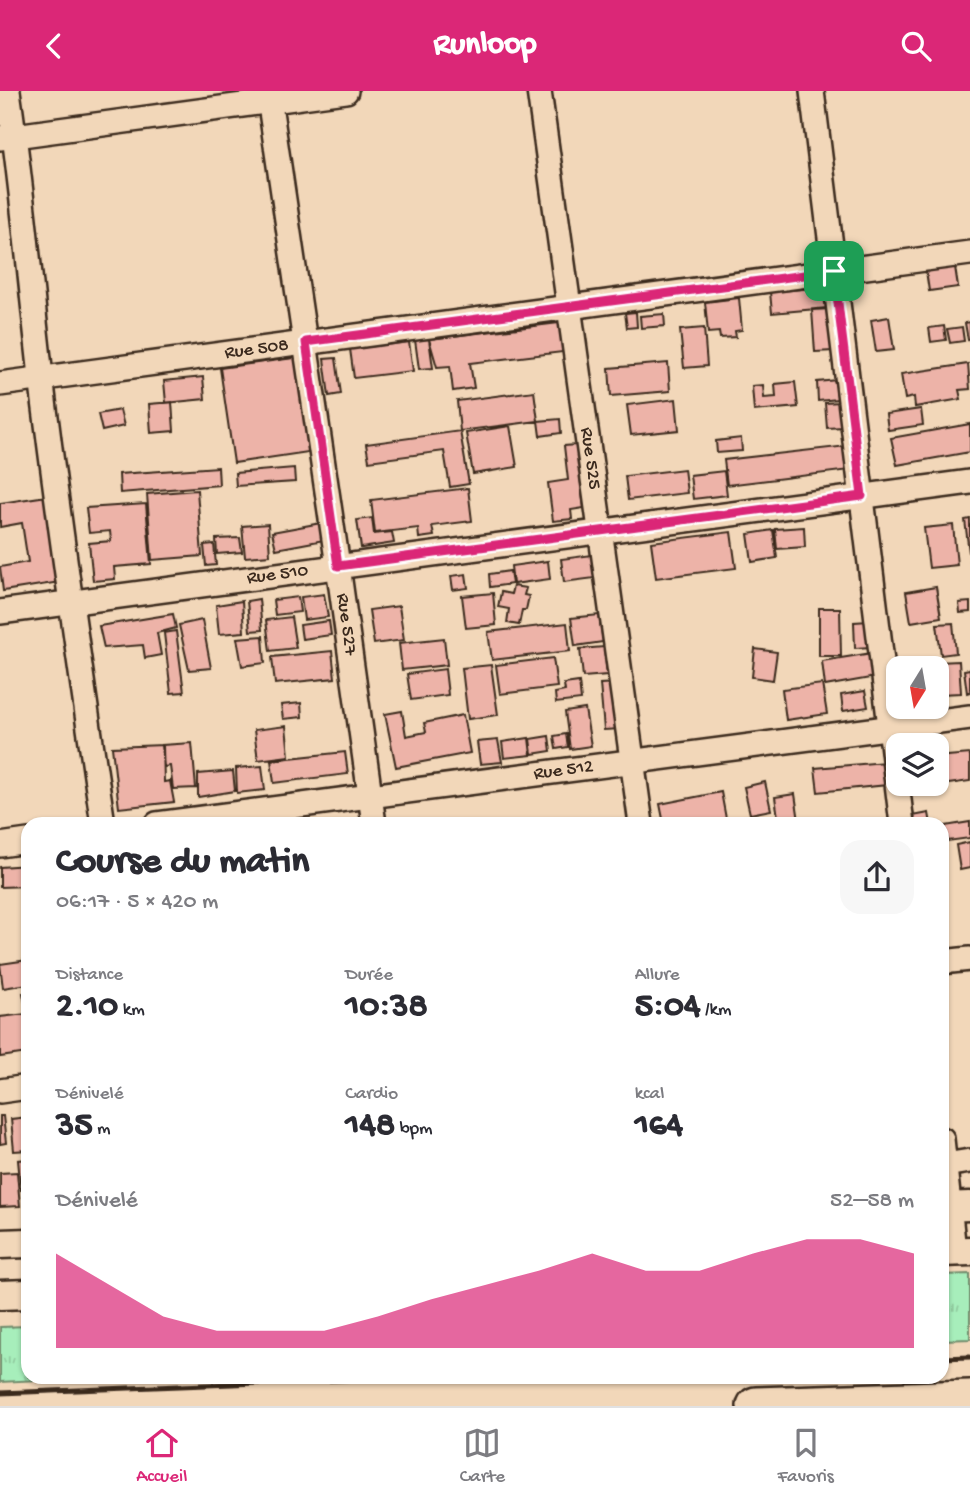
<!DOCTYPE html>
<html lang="fr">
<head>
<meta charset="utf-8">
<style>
  body { margin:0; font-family:"Gochi Hand",sans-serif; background:#f7f7f7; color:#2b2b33; height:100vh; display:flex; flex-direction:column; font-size:26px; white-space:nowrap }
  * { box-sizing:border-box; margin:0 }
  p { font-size:23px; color:#7c7c81 }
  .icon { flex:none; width:38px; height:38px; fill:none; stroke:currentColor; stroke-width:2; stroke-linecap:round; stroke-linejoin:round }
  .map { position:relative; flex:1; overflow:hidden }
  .sheet { position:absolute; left:21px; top:726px; width:928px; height:567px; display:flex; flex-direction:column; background:#fff; border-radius:21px; box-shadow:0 2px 5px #0004 }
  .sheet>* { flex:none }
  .needle { width:46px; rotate:191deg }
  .tools { position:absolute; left:886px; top:565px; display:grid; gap:14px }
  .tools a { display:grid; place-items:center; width:63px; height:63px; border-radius:14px; background:#fff; box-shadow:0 2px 5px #0004; font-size:35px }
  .pin { position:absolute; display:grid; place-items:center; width:60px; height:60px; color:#fff; margin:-30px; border-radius:14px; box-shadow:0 4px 10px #0006 }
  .round { display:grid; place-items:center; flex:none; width:74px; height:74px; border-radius:21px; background:#f7f7f7 }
  .headline { display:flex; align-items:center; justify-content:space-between; height:119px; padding:0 35px }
  h1 { font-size:38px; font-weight:700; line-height:52px }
  .figures { display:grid; grid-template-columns:repeat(3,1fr); gap:10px; height:119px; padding:7px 35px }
  .figures div { display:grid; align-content:center }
  .figures b { font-size:35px; font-weight:700 }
  .figures small { font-size:19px; font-weight:400 }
  .figures p { font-size:19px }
  .chart { height:196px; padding:14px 35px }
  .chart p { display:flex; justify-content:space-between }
  .chart svg { width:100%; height:126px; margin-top:7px; fill:#db2777; opacity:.7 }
  header { display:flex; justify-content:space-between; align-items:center; height:91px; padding:0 35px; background:#db2777; color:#fff; font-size:32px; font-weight:700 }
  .tabs { display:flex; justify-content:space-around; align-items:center; height:98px; border-top:2px solid #e1e1e2; background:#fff; font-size:19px; color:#7c7c81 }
  .tabs a { display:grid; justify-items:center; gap:4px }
  .tabs .selected { color:#db2777 }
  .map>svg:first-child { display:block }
  .park { fill:url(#park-tufts); stroke:#718c6c; stroke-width:2 }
  .building { fill:#edb3a8; stroke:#3b2a1e; stroke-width:2 }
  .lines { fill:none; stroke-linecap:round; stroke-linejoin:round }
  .minor-casing { stroke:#3b2a1e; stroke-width:28 }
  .tertiary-casing { stroke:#3b2a1e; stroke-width:33 }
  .primary-casing { stroke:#3b2a1e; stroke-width:42 }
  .minor { stroke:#f2d7b9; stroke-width:23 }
  .tertiary { stroke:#f2d7b9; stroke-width:28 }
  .primary { stroke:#f2d7b9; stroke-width:37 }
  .rail { stroke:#3b2a1e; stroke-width:5 }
  .route-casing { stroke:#fff; stroke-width:14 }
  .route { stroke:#db2777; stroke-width:9 }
  .labels { text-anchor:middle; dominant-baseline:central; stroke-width:5; stroke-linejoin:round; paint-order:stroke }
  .street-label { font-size:19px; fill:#3b2a1e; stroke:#f2d7b9 }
</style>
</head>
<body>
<header><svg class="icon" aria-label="back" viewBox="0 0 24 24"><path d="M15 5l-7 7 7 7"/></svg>Runloop<svg class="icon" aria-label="search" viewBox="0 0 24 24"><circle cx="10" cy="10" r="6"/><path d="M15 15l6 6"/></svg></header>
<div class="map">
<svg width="970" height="1315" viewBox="0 0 970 1315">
  <defs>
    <pattern id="park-tufts" width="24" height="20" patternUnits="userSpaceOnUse" patternTransform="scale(1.75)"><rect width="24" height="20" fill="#a7eebb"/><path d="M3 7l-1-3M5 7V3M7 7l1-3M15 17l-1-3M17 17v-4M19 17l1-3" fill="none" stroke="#91cca0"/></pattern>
  </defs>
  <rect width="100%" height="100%" fill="#f2d7b9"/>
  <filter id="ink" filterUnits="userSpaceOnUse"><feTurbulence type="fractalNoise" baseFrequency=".0143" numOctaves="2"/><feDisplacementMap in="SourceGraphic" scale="14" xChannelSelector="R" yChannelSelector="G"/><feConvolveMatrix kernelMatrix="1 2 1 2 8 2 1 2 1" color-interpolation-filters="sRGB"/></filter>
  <g filter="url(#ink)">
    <path class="park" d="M970 1183V1248L942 1249V1184Z
      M28 1235V1286H99L0 1291V1236Z"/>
    <path class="building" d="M955 176 958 196 929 200 926 180Z
      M825 196 827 217 772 222 770 201Z
      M739 207 742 239 735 240 736 246 720 247 719 241 708 242 705 211Z
      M830 218 834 260 815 261 812 219Z
      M636 221 637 236 627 237 625 222Z
      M664 223 665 235 641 237 640 225Z
      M889 226 894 259 876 261 871 229Z
      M970 231V248L968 249 965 232Z
      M559 232 563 261 470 272 474 297 453 300 450 275 437 276 429 248Z
      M944 235 946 249 931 251 929 237Z
      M962 236 964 250 950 252 947 238Z
      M704 237 707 275 684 277 680 239Z
      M429 248 433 277 419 278 415 249Z
      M409 251 413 280 354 287 350 258Z
      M301 266 315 360 234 372 220 277Z
      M336 267 341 303 329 305 324 268Z
      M668 272 670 300 611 305 609 277Z
      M968 273 970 298 959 299 961 308 915 316 914 306 905 308 901 283Z
      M203 286 205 308 166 312 164 290Z
      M837 289 838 308 818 310 817 291Z
      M795 291 798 316 754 320 752 295 763 294 764 307 776 306 775 293Z
      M534 300 538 330 460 340 457 310Z
      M676 308 679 339 631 344 627 314Z
      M172 311 174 340 151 342 149 313Z
      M840 311 843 336 827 337 825 312Z
      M921 318 923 334 888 339 886 323Z
      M120 319 124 335 102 340 98 323Z
      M560 328 561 342 540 345 538 330Z
      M970 333V361L897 374 891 347Z
      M510 335 517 376 473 383 466 342Z
      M460 340 469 393 450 396 444 360 369 370 366 353Z
      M741 347 742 360 717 362 716 350Z
      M576 354 584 417 571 419 572 428 553 430 548 392 568 389 564 355Z
      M847 355 850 379 727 394 724 369Z
      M218 376 219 394 120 402 119 383Z
      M294 377 295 391 236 395 235 382Z
      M684 378 687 402 628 409 625 385Z
      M724 380 727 404 693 408 690 384Z
      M468 397 472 430 432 435 434 445 419 447 418 437 375 442 371 409Z
      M197 399 202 465 152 469 147 403Z
      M47 405 60 491 3 500 0 476 28 471 22 432 0 436V412Z
      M146 413 151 473 114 476 115 488 93 490 89 452 111 450 110 440 89 442 86 417Z
      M372 427 374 443 392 441 394 452 361 457 357 429Z
      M970 428V470L965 429Z
      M321 432 324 449 276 458 272 441Z
      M268 433 270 464 245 466 242 435Z
      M953 434 957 474 929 477 924 437Z
      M804 436 805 456 777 458 775 438Z
      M773 439 777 467 752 471 748 443Z
      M731 441 736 477 656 487 651 451Z
      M240 447 242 461 217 463 216 448Z
      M214 453 216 474 206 475 204 454Z
      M592 464 595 487 564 491 561 468Z
      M548 470 550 488 513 493 511 475Z
      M510 480 512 493 490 496 489 483Z
      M466 483 468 497 453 499 451 485Z
      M513 495 526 497 524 504 529 505 526 519H522L519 534 507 532 509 518 498 516 501 501 511 503Z
      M936 496 941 526 911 531 906 501Z
      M493 502 496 534 466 537 462 505Z
      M324 503 328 526 304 529 301 506Z
      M298 506 300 521 275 524 273 509Z
      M259 508 262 539 250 540 247 510Z
      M242 510 244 541 219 543 216 514Z
      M970 511V521L960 522 959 512Z
      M399 515 404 549 374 553 369 519Z
      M819 517H840L841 565H819Z
      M173 523 176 537 157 542 161 564 145 567 143 554 104 557 99 535Z
      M599 524 603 551 575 555 571 527Z
      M291 526 296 557 270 560 266 529Z
      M202 529 211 577 189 579 179 534Z
      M329 530 331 544 302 548 300 534Z
      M869 530 871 556 855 557 854 531Z
      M567 532 570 560 492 569 488 541Z
      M953 532 956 562 941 564 937 533Z
      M176 540 184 601 171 602 164 542Z
      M263 545 265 572 242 575 237 547Z
      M444 547 447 574 402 579 399 552Z
      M604 556 607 584 583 586 580 558Z
      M755 558 777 561 773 589 752 586Z
      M332 560 335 587 275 593 272 566Z
      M872 562 876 586 825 595 822 570Z
      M553 567 557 596 500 603 496 574Z
      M959 570 961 602 940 603 938 571Z
      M491 574 498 624 468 628 462 577Z
      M445 578 448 604 411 609 407 583Z
      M970 578V601L967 602 964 579Z
      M579 591 581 609 556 612 555 602 565 600 564 593Z
      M616 592 620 638 604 639 600 593Z
      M822 593 827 623 786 629 782 598Z
      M865 600 868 616 843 620 841 604Z
      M301 612 302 626 283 628 281 614Z
      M585 618 591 655 570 658 565 621Z
      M402 620 406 645 426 641 424 632 463 624 470 662 396 676 385 623Z
      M286 635 289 665 258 669 254 639Z
      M566 643 568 656 556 658 554 645Z
      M549 645 551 660 532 663 530 648Z
      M529 647 531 664 504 667 502 651Z
      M498 649 502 671 480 673 477 651Z
      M192 652 196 697 173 698 170 675 164 676 162 654Z
      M163 654 164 691 170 690 174 711 119 717 112 656Z
      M345 661 348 683 274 692 271 669Z
      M970 663V690L934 695V693H936V666Z
      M885 671 887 694 818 701 815 677Z
      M262 675 265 699 237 702 236 677Z
      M233 680 235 700 198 706V683Z
      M765 691 771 719 750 723 744 696Z
      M721 701 727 733H664L660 713Z
      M795 703 799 730 779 733 775 706Z
      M929 722 931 733H915L913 725Z
      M970 731V747L948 750 945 735Z
      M970 751V777L960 779 956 754Z
      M28 774V795L0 796V776Z
      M28 869V893L3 897 0 873Z
      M28 901V926L23 902Z
      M26 923 28 962 0 966V926Z
      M0 1025H3L6 1052 0 1053Z
      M28 1026V1059L14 1060 11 1028Z
      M28 1068V1099H21L18 1069Z
      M17 1081 20 1115 0 1116V1082Z"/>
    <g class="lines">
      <g class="minor-casing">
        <g id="minor">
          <path d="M8 0C22 95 30 190 41 285 59 435 81 584 103 733"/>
          <path id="s1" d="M268 0 338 475 374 733"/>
          <path id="s2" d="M539 0 641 733"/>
          <path d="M812 0 902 733"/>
          <path d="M0 47 346 0"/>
          <path id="s3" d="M0 293 970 162"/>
          <path id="s4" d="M0 521 970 391"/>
          <path id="s5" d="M157 733 970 626"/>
          <path d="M0 754 28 750"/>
          <path d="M942 871 970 868"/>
          <path d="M0 1000 28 996"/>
          <path d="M942 1048 954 1160"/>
          <path d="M945 1074 970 1070"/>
        </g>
      </g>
      <g class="tertiary-casing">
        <path id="tertiary" d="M942 1116 970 1115
          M0 1153 28 1152
          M942 1161 970 1160
          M0 1204 28 1203"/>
      </g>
      <g class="primary-casing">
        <path id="primary" d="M756 1315 970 1308"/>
      </g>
      <use href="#minor" class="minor"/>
      <use href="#tertiary" class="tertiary"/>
      <use href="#primary" class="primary"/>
      <path class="rail" d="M942 1267 970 1266
        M0 1302 415 1286"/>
    </g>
  </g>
  <g class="lines" filter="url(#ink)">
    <g class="route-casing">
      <path id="route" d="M834 180 862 405 338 475 306 251Z"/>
    </g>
    <use href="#route" class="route"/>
  </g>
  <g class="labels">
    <g class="street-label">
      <text stroke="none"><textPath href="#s3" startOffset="259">Rue 508</textPath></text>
      <text stroke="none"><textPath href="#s2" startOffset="371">Rue 525</textPath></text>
      <text stroke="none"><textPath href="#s4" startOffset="280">Rue 510</textPath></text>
      <text stroke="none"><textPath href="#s1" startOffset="539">Rue 527</textPath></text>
      <text stroke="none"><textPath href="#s5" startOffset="410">Rue 512</textPath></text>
    </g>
  </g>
</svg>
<div class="tools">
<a><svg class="needle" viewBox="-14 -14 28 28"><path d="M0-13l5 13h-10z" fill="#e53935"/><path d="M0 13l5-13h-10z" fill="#7c7c81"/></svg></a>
<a><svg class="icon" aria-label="layers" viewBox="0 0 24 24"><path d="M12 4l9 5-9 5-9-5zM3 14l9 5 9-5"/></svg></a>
</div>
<div class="pin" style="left:834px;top:180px;background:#1e9e55"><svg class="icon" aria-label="arrive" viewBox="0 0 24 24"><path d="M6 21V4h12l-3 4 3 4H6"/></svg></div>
<section class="sheet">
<div class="headline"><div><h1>Course du matin</h1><p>06:17 · 5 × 420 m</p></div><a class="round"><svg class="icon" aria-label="share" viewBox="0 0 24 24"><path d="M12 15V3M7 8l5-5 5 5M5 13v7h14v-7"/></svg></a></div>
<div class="figures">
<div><p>Distance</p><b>2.10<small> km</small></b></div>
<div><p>Durée</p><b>10:38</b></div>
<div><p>Allure</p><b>5:04<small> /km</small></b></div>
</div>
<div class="figures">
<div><p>Dénivelé</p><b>35<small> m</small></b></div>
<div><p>Cardio</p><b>148<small> bpm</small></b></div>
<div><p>kcal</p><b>164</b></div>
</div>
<div class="chart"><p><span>Dénivelé</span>52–58 m</p>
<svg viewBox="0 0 160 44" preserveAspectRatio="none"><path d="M0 44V11L10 22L20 33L30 38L40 38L50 38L60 33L70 27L80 22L90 17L100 11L110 17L120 17L130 11L140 6L150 6L160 11V44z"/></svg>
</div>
</section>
</div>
<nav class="tabs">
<a class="selected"><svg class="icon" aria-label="home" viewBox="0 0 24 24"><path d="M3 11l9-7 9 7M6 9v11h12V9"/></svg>Accueil</a>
<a><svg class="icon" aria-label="map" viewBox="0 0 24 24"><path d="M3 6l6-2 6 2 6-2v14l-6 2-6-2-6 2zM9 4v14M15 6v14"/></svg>Carte</a>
<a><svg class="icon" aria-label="saved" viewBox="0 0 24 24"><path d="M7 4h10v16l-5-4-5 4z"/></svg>Favoris</a>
</nav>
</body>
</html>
